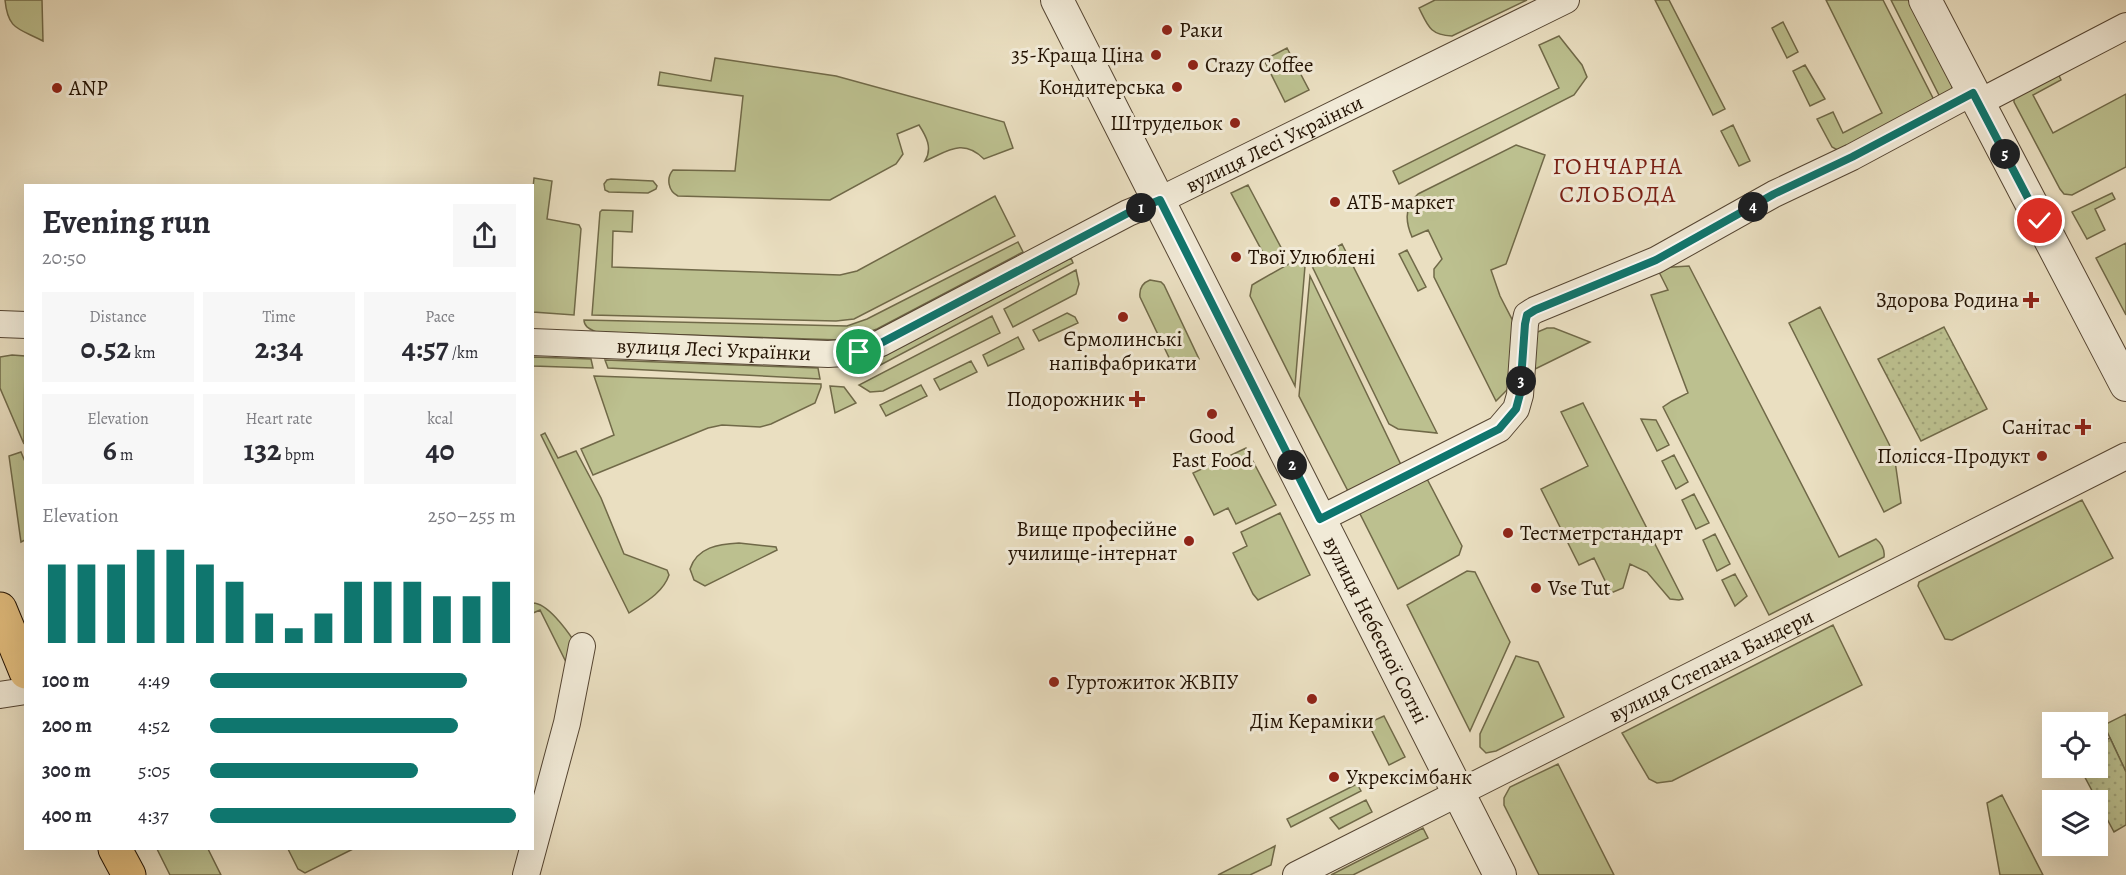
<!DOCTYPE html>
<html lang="en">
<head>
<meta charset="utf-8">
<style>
  body { margin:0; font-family:Alegreya,serif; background:#f7f7f7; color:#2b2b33; height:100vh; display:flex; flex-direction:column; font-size:22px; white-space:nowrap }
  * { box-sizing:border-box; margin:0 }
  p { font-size:20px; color:#7c7c81 }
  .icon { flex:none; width:33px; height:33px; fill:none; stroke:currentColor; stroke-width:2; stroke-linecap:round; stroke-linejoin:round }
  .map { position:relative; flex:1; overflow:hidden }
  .side { position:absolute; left:24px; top:184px; width:510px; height:666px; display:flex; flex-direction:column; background:#fff; border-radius:0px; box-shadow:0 6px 24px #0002 }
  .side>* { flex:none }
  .controls { position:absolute; left:2042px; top:712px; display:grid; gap:12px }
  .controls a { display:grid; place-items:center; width:66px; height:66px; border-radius:0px; background:#fff; box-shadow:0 6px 24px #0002; font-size:30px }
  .pin { position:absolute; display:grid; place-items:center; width:51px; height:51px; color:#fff; margin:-26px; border:3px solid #fff; border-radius:50%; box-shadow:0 2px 6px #0007 }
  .km { position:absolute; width:30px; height:30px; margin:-15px; border-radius:50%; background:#222; color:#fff; font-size:16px; line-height:30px; text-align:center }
  .round { display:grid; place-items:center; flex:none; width:63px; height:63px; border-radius:0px; background:#f7f7f7 }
  .headline { display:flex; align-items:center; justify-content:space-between; height:102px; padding:0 18px }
  h1 { font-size:33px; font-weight:700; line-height:45px }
  .figures { display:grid; grid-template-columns:repeat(3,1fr); gap:9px; height:102px; padding:6px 18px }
  .figures div { display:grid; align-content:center; border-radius:0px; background:#f7f7f7; text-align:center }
  .figures b { font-size:30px; font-weight:700 }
  .figures small { font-size:16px; font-weight:400 }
  .figures p { font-size:16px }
  .chart { height:168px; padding:12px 18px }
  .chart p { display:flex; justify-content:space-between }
  .chart svg { width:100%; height:108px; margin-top:6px; stroke:#0f766e; stroke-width:6 }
  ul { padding:0 18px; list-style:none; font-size:20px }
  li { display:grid; grid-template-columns:96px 72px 1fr; align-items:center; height:45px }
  li i { height:15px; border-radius:8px; background:#0f766e }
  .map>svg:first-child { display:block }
  .green { fill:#bcc08f; stroke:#706948; stroke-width:1.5 }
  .park { fill:url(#park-dots); stroke:#706948; stroke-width:1.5 }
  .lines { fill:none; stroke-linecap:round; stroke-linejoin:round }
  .minor-casing { stroke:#554532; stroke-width:28 }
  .tertiary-casing { stroke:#554532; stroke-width:34 }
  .trunk-casing { stroke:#231202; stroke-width:35 }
  .minor { stroke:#f1ead7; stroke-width:26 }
  .tertiary { stroke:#f1ead7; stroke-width:32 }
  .trunk { stroke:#e5c080; stroke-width:33 }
  .route-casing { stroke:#fff; stroke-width:12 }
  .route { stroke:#0f766e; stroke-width:8 }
  .poi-dot { fill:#8f2418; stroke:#f1ead7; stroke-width:2 }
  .labels { text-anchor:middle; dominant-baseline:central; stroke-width:6; stroke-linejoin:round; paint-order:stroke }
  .poi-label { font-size:21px; fill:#231202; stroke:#f1ead7; text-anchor:start }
  .street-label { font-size:21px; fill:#231202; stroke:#f1ead7 }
  .quarter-label { font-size:24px; letter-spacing:1.5px; fill:#7a1f14; stroke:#f1ead7 }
</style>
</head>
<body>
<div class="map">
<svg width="2126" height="875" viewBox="0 0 2126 875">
  <defs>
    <pattern id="park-dots" width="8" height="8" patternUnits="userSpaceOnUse" patternTransform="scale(1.5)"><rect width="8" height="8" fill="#bcc08f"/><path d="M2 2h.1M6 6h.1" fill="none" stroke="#a1a47a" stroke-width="1.8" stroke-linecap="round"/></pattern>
  </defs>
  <rect width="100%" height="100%" fill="#eadfc1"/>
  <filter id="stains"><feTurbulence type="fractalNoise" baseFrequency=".00333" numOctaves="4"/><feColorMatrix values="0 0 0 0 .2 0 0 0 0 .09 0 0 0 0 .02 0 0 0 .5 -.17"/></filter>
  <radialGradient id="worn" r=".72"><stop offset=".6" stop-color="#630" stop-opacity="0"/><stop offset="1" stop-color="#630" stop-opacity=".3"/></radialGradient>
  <path class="green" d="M5 0H42L43 41C18 28 8 30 5 0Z
    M1435 0H1527L1452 36C1430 35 1428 26 1419 8Z
    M1655 0H1669L1725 109 1713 115Z
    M1826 0H1883L1936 104 1841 152 1832 147 1817 119 1833 112 1843 133 1882 113Z
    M1891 0H1909L1952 83V92L1942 101Z
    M1783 22 1798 52 1787 58 1772 28Z
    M1559 36 1582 65 1587 77 1574 95 1399 184 1393 171 1559 88 1539 45Z
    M1287 48 1309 90 1285 102 1264 60Z
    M715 58 836 76 1004 122 1013 148 984 159C963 138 948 151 925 161 933 148 926 136 919 125L897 134 903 154 896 164 830 200 678 196C668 191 666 178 673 170L735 171 743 96 658 85 660 72 711 81Z
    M1805 65 1825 99 1810 106 1793 71Z
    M2056 69 2061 80 2033 95 2053 133 2126 94V167L2072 195 2064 194 2060 189 2014 102V97Z
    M1733 125 1750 161 1739 166 1721 131Z
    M1516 145 1545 155 1506 264 1491 270 1500 296 1517 329 1508 389 1496 401 1434 277V269L1442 259 1428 230 1412 237C1405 221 1405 205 1418 194Z
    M534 178 552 181 547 219 579 225 581 229 574 315 533 312 532 198Z
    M611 179 653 181 657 186 656 189 648 193 609 192 605 190 604 184 607 180Z
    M1248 185 1285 255 1269 264 1231 193Z
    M2112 193 2115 199 2095 209 2105 230 2087 239 2072 212Z
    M995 196 1015 236 854 319 836 321 592 315 600 212 602 210 633 211 632 232 613 231 612 267 840 275 857 271Z
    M1018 242 1023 252 877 329 855 337 842 340 596 332C590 329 584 327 584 320L847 326 867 319Z
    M2126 243V315L2096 258Z
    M1342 244 1437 433 1398 429 1389 424 1311 264V261Z
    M1407 250 1426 287 1418 291 1399 254Z
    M1306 254 1295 386 1250 296 1252 285 1257 282Z
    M1071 258 1073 263 871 370 855 371Z
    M1689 266 1839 557 1876 539C1882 544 1885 550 1884 557L1769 615 1663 407 1672 401 1688 393 1651 295 1668 290 1657 268Z
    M1076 270 1079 284 1076 294 1013 327 1004 309Z
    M1310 276 1403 469 1350 495 1299 396Z
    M1150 280 1161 282 1164 285 1199 359 1175 370 1140 297C1139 288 1142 283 1150 280Z
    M1820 307 1894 454 1901 503 1884 512 1789 323Z
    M1067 313 1075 317 1078 323 1039 341 1033 330Z
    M992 316 1000 333 883 391 870 392 859 385Z
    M1547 328H1554L1590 342 1525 374 1528 336Z
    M1018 337 1024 349 988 366 983 355Z
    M12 355 25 356 24 444 0 388V357Z
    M533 357 591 359 593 368 533 366Z
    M605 360 818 368 820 379 608 368Z
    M971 361 977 372 940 390 934 379Z
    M594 376 821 384V387L815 403 771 424 760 427 722 425 708 428 593 475 581 449 614 435Z
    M921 385 927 396 886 416 880 405Z
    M830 386 844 387 856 403 835 413Z
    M1583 403 1683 599 1679 600 1670 599 1647 572 1630 564 1623 588 1611 593 1594 558 1579 565 1541 489 1588 466 1561 412Z
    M1641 419 1656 420 1669 445 1657 451Z
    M545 433 558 458 576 451 601 498 624 554 667 570 669 575C663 593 644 603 629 613L541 435Z
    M1246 448 1276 505 1236 524 1228 508 1214 515 1193 473Z
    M21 452 26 464 25 540 21 542 9 456Z
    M1674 455 1688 482 1676 489 1662 461Z
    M1425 475 1462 546 1459 555 1398 589 1357 508Z
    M1694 494 1709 523 1696 529 1682 500Z
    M2082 500 2113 558 1952 640 1945 639 1918 586 1919 582Z
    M1280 513 1310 575 1258 600 1253 594 1233 553 1247 546 1241 532Z
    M1715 534 1730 564 1717 571 1703 540Z
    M739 543 776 547 777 550 705 586 694 580 690 569C697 547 719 544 739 543Z
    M1467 571 1475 572 1510 642 1470 731 1407 605Z
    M1735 574 1747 596 1735 606 1722 580Z
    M533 603C547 603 566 629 574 641L567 664 540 610 533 613Z
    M1833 625 1862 685 1672 781 1657 783 1649 779 1622 733Z
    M1516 656 1538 662 1564 717 1496 751 1486 753 1480 747V734Z
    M2126 714V772L2104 725Z
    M1384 716 1405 757 1389 765 1368 723Z
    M1558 764 1614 875H1539L1504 805V798L1510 787Z
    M1357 784 1361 791 1291 827 1287 819Z
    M2002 795 2043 875H2000L1987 803Z
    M1366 800 1372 812 1339 829 1330 818Z
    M1423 828 1428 838 1353 875H1331Z
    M1275 846 1271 865 1250 875H1218Z
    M157 849H208L221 875H170Z
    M288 849H353L305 873 298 869Z"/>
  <path class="park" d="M1944 327 1987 409 1921 441 1878 359Z
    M2110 738 2126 772V825L2114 832 2080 768H2097V744Z"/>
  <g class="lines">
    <g class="minor-casing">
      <g id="minor">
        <path d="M1978 103 2126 26"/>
        <path d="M0 324 26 325"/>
        <path id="s1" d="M532 342 828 354 859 352 881 343 1128 213 1160 200 1566 0"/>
        <path d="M1320 519 1499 429 1516 409 1520 395 1525 324 1527 315 1535 310 1656 260 1774 194 1852 157 1973 92"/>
        <path d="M0 695 26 691"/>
        <path d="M526 875 567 723 582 646"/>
        <path id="s2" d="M1296 875 2126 456"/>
      </g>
    </g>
    <g class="tertiary-casing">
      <g id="tertiary">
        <path id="s3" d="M1057 0 1500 875"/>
        <path d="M1925 0 2126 385"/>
      </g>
    </g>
    <g class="trunk-casing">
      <path id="trunk" d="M0 609 26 672
        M115 849 129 875"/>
    </g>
    <use href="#minor" class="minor"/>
    <use href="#tertiary" class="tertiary"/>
    <use href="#trunk" class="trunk"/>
  </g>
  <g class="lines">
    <g class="route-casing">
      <path id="route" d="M859 352 881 343 1128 213 1160 200 1320 519 1499 429 1516 409 1520 394 1525 324 1527 315 1535 310 1656 260 1774 194 1852 157 1973 93 2040 221"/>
    </g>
    <use href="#route" class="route"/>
  </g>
  <g class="poi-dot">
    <circle cx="1167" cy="30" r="6"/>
    <circle cx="1156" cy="55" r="6"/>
    <circle cx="1193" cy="65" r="6"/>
    <circle cx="1177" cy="87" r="6"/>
    <circle cx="57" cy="88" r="6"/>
    <circle cx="1235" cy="123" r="6"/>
    <circle cx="1335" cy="202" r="6"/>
    <circle cx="1236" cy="257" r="6"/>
    <path d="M2028 291h6v6h6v6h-6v6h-6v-6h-6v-6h6z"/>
    <circle cx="1123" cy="317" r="6"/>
    <path d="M1134 390h6v6h6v6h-6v6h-6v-6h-6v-6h6z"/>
    <circle cx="1212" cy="414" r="6"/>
    <path d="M2080 418h6v6h6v6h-6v6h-6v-6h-6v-6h6z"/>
    <circle cx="2042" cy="456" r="6"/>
    <circle cx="1508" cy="533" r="6"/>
    <circle cx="1189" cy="541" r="6"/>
    <circle cx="1536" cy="588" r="6"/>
    <circle cx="1054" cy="682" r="6"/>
    <circle cx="1312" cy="699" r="6"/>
    <circle cx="1334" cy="777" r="6"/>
  </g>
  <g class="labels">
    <g class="poi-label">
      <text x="1179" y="30">Раки</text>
      <text x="1144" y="55" text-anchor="end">35-Краща Ціна</text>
      <text x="1205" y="65">Crazy Coffee</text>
      <text x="1165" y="87" text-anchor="end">Кондитерська</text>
      <text x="69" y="88">ANP</text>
      <text x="1223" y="123" text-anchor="end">Штрудельок</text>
      <text x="1347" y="202">АТБ-маркет</text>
      <text x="1248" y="257">Твої Улюблені</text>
      <text x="2019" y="300" text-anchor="end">Здорова Родина</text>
      <text x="1123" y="339" text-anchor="middle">Єрмолинські<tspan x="1123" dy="24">напівфабрикати</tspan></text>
      <text x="1125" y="399" text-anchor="end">Подорожник</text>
      <text x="2071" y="427" text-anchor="end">Санітас</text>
      <text x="1212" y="436" text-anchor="middle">Good<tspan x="1212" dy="24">Fast Food</tspan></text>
      <text x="2030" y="456" text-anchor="end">Полісся-Продукт</text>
      <text x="1177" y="529" text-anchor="end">Вище професійне<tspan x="1177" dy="24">училище-інтернат</tspan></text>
      <text x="1520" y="533">Тестметрстандарт</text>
      <text x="1548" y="588">Vse Tut</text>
      <text x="1066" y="682">Гуртожиток ЖВПУ</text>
      <text x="1312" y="721" text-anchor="middle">Дім Кераміки</text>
      <text x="1346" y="777">Укрексімбанк</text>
    </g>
    <g class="street-label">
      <text stroke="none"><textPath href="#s1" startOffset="792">вулиця Лесі Українки</textPath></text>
      <text stroke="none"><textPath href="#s1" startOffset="182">вулиця Лесі Українки</textPath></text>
      <text stroke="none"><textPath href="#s3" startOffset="706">вулиця Небесної Сотні</textPath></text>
      <text stroke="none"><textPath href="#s2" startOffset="465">вулиця Степана Бандери</textPath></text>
    </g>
    <g class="quarter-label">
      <text x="1618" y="166">ГОНЧАРНА<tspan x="1618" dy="28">СЛОБОДА</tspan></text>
    </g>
  </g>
  <rect width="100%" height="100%" filter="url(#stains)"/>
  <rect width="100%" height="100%" fill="url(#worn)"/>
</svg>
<div class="controls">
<a><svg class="icon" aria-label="locate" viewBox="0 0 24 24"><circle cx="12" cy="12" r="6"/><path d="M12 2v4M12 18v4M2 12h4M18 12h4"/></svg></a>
<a><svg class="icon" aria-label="layers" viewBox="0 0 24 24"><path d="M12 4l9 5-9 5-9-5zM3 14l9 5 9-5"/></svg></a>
</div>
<div class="pin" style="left:859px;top:352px;background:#1e9e55"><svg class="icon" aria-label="arrive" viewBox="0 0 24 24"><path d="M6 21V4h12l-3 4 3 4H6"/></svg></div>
<div class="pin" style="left:2040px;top:221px;background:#d93025"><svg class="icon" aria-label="check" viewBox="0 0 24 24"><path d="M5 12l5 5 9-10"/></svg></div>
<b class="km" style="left:1141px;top:208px">1</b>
<b class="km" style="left:1292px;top:465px">2</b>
<b class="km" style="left:1521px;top:381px">3</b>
<b class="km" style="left:1753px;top:207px">4</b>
<b class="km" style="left:2005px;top:154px">5</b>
<section class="side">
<div class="headline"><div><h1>Evening run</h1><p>20:50</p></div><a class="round"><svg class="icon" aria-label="share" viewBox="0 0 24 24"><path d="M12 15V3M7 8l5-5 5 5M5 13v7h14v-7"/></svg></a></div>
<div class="figures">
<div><p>Distance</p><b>0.52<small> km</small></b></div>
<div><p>Time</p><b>2:34</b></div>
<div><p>Pace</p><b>4:57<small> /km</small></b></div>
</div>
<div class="figures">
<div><p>Elevation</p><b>6<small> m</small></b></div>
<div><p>Heart rate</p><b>132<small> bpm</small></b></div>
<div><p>kcal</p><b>40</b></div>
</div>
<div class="chart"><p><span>Elevation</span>250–255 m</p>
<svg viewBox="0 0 160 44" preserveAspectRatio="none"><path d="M5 44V12M15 44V12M25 44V12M35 44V6M45 44V6M55 44V12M65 44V19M75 44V32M85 44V38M95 44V32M105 44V19M115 44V19M125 44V19M135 44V25M145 44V25M155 44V19"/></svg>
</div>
<ul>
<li><b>100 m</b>4:49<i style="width:84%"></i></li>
<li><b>200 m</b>4:52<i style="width:81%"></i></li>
<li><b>300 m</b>5:05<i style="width:68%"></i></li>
<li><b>400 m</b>4:37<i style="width:100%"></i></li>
</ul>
</section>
</div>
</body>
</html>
